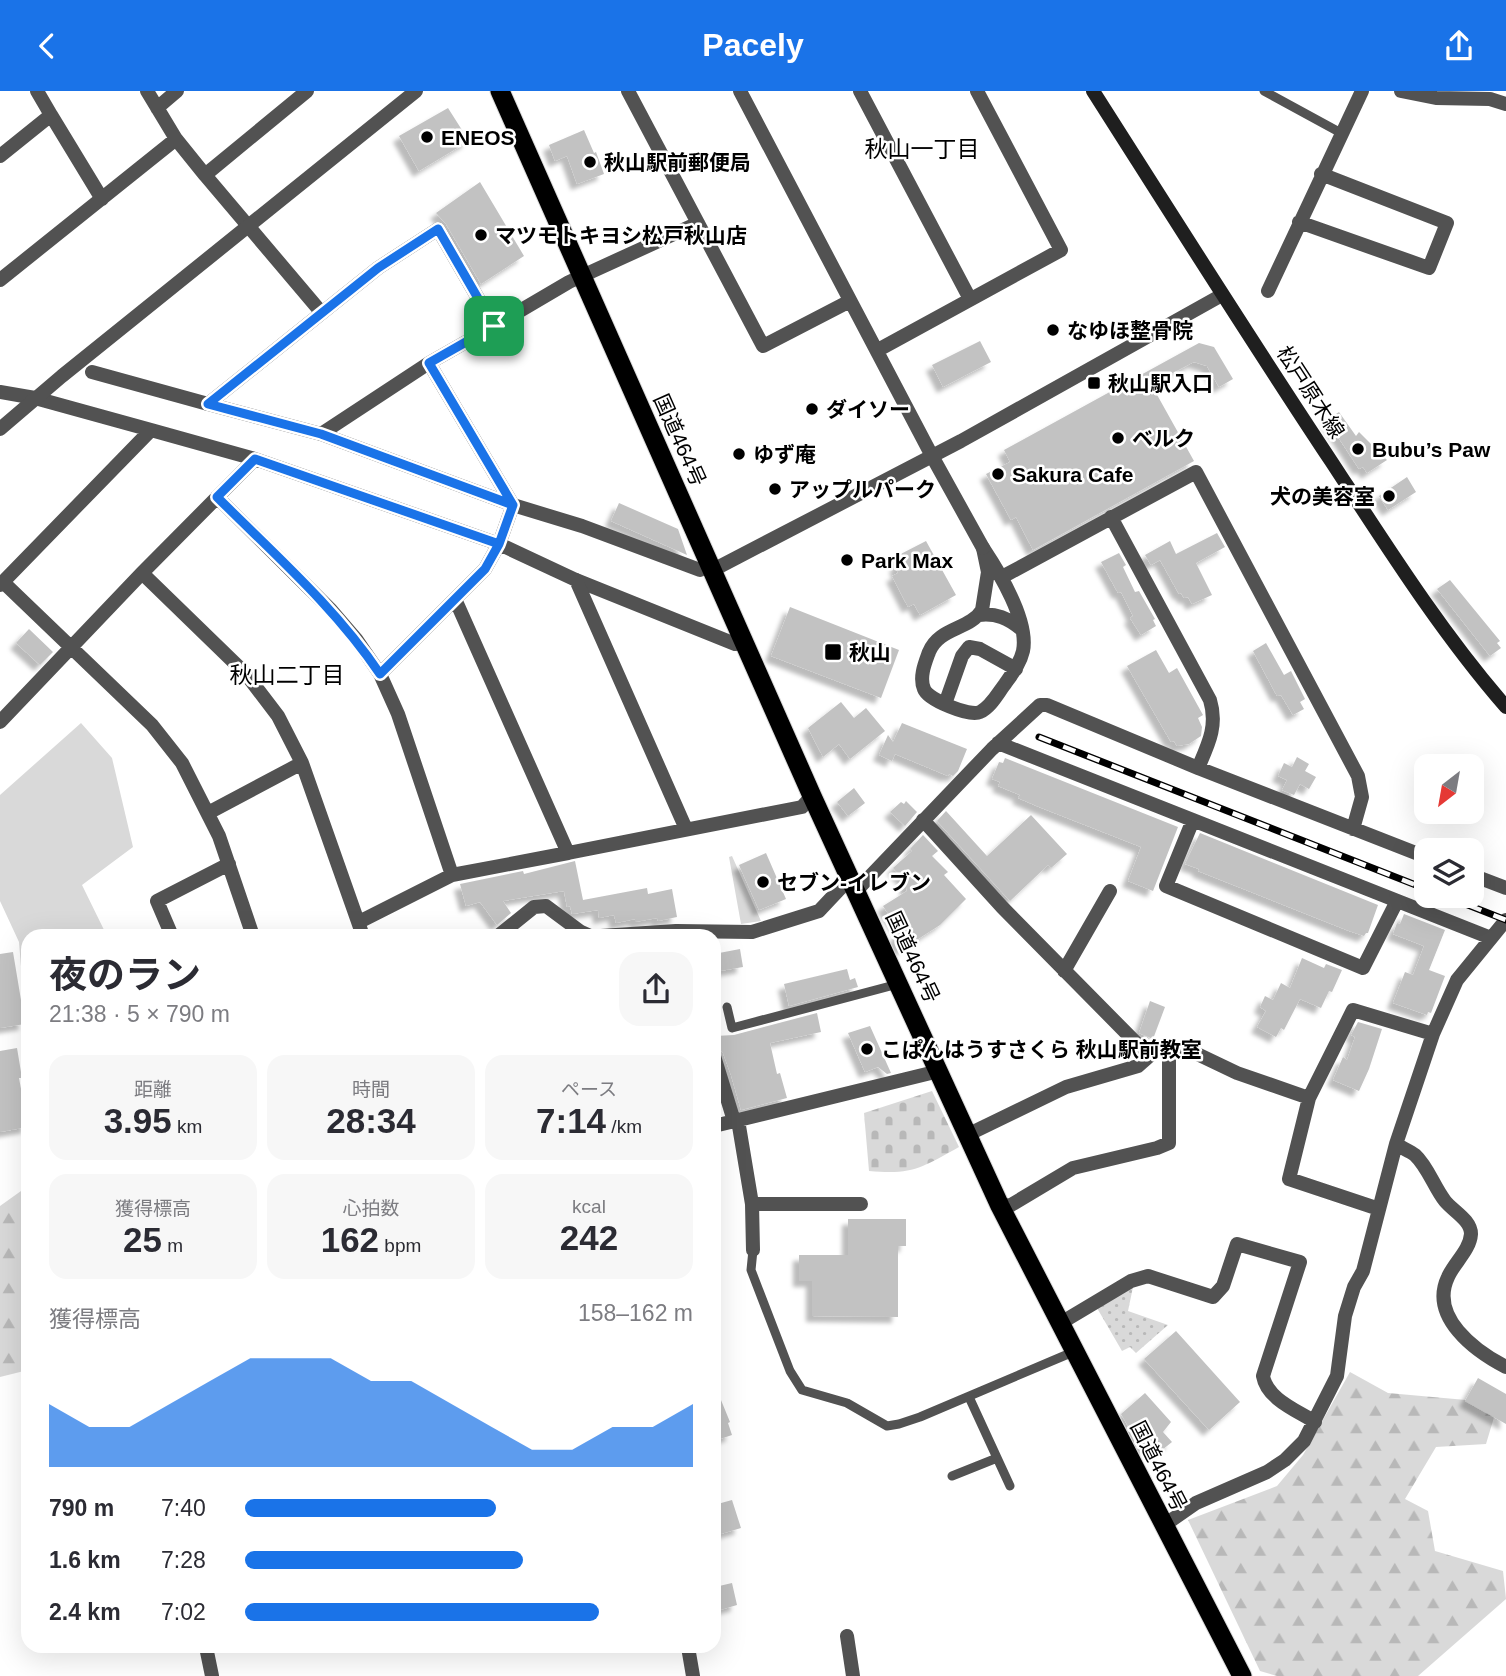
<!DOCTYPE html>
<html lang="ja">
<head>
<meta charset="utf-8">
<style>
  body { margin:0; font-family:Helvetica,"Noto Sans JP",sans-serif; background:#f7f7f7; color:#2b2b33; height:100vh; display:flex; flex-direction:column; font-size:26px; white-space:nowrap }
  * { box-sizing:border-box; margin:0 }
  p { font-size:23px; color:#7c7c81 }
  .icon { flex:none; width:38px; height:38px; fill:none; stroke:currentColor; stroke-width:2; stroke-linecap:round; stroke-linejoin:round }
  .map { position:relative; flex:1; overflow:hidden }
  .panel { position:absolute; left:21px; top:838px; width:700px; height:724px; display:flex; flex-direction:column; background:#fff; border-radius:21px; box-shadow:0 7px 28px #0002 }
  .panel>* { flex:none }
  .needle { width:46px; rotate:211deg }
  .buttons { position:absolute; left:1414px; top:663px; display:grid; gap:14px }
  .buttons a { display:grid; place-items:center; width:70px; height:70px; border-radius:14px; background:#fff; box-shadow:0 7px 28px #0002; font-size:35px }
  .pin { position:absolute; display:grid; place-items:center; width:60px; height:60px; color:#fff; margin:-30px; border-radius:14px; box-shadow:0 4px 10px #0006 }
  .round { display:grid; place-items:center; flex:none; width:74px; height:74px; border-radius:21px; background:#f7f7f7 }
  .headline { display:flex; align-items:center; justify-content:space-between; height:119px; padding:0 28px }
  h1 { font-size:38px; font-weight:700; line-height:52px }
  .figures { display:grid; grid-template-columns:repeat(3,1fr); gap:10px; height:119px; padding:7px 28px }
  .figures div { display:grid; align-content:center; border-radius:18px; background:#f7f7f7; text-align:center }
  .figures b { font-size:35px; font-weight:700 }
  .figures small { font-size:19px; font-weight:400 }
  .figures p { font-size:19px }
  .chart { height:196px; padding:14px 28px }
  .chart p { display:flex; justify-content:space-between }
  .chart svg { width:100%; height:126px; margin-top:7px; fill:#1a73e8; opacity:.7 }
  ul { padding:0 28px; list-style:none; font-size:23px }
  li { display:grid; grid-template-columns:112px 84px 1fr; align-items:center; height:52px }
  li i { height:18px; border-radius:9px; background:#1a73e8 }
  header { display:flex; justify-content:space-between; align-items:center; height:91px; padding:0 28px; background:#1a73e8; color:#fff; font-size:32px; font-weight:700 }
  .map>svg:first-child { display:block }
  .grass { fill:#d9d9d9 }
  .forest { fill:url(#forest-firs) }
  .cemetery { fill:url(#cemetery-stones) }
  .park { fill:url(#park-dots) }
  .building { fill:#c2c2c2; filter:url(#shadow) }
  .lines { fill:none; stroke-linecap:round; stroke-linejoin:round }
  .trunk-casing { stroke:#dbdbdb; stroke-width:21 }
  .service { stroke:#525252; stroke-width:9 }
  .pedestrian { stroke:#525252; stroke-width:14 }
  .minor { stroke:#525252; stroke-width:14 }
  .tertiary { stroke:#525252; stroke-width:14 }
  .secondary { stroke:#1f1f1f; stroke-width:14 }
  .trunk { stroke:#000; stroke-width:19 }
  .rail-casing { stroke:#000; stroke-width:7 }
  .rail { stroke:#fff; stroke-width:4.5; stroke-dasharray:13; stroke-linecap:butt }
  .route-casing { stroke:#fff; stroke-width:14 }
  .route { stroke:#1a73e8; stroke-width:9 }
  .poi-dot { fill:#000; stroke:#fff; stroke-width:2.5 }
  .labels { text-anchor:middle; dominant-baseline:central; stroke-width:5; stroke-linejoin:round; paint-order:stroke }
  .poi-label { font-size:21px; font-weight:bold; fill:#000; stroke:#fff; text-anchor:start }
  .street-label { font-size:21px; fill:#000; stroke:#fff }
  .neighbourhood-label { font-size:23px; fill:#000; stroke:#fff }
</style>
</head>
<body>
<header><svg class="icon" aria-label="back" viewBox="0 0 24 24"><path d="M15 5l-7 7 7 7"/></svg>Pacely<svg class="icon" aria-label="share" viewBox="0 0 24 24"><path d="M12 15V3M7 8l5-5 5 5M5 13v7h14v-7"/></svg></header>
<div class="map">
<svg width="1506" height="1585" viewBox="0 0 1506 1585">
  <defs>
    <pattern id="forest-firs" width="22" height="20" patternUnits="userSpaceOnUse" patternTransform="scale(1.75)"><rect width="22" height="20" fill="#d9d9d9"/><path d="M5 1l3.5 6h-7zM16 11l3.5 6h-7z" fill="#b8b8b8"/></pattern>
    <pattern id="cemetery-stones" width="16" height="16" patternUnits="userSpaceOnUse" patternTransform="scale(1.75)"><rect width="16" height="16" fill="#d9d9d9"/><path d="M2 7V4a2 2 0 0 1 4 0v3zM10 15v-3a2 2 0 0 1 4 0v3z" fill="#b8b8b8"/></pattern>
    <pattern id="park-dots" width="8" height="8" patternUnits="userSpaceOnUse" patternTransform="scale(1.75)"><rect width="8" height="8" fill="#d9d9d9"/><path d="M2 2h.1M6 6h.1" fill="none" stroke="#b8b8b8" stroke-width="1.8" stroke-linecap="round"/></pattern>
    <filter id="shadow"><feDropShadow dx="-6" dy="6" stdDeviation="2" flood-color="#0004"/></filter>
  </defs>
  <rect width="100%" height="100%" fill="#fff"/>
  <path class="grass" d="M81 632 112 667 133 756 82 794 107 845H28V962L19 851 0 810V704Z
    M732 765 761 830 741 833 729 766Z"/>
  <path class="forest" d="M28 1095V1279L0 1286V1115Z
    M1350 1281 1388 1302 1466 1309 1495 1323 1486 1353 1436 1356 1405 1408 1428 1420 1435 1460 1503 1480 1506 1508 1418 1585H1277L1260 1580 1188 1429 1277 1395 1303 1364Z"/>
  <path class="cemetery" d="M932 1000 959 1056C921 1077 913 1084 869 1080L864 1022Z"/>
  <path class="park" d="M1133 1196 1128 1220 1168 1234 1136 1262 1130 1256 1122 1260 1097 1217Z"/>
  <path class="building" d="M448 17 469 50 419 80 399 45Z
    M584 39 594 62 596 61 604 83 577 93 567 65 555 70 549 54Z
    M480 91 524 165 481 193 446 133 436 122Z
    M980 250 991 271 943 296 932 274Z
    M1199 252 1214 256 1233 288 1219 296 1207 275 1194 271 1151 293 1194 370 1033 459 1016 426 1011 429 986 383 1010 371 1004 359Z
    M1339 321 1356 345 1359 341 1387 369 1367 382 1363 376 1359 378 1327 329Z
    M1407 386 1416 401 1388 419 1379 405Z
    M619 412 678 438 687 464 611 430Z
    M1217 442 1225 456 1196 472 1212 504 1192 513 1188 506 1184 507 1181 502 1179 503 1160 469 1151 474 1145 464 1170 450 1176 463Z
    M926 450 956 504 920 524 914 513 908 516 892 485 898 482 895 475 899 473 895 466Z
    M1119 462 1126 474 1123 476 1135 501 1139 500 1155 528 1153 529 1156 535 1141 544 1130 527 1133 525 1121 501 1118 502 1101 471Z
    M1450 489 1500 550 1497 552 1501 557 1490 565 1437 498Z
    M790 516 899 559 881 607 771 565Z
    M29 538 53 561 40 574 16 552Z
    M1266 552 1284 584 1291 580 1305 608 1300 611 1304 618 1293 624 1281 604 1277 605 1253 560Z
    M1156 559 1169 582 1177 577 1203 624 1198 627 1202 636 1201 645 1189 653 1177 655 1174 650 1171 651 1127 575Z
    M841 611 854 627 866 617 885 640 850 668 839 653 823 666 808 637Z
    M902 632 967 658 958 680 953 685 949 683 948 685 895 663 892 670 879 664 888 644 893 651Z
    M1297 666 1309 673 1305 680 1316 686 1309 698 1300 693 1294 704 1282 699 1287 689 1278 685 1284 672 1292 676Z
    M1005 667 1178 736 1153 800 1128 790 1141 756 1039 716 1018 707 1020 704 998 695 1000 691 992 688 999 671 1003 672Z
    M854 697 865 712 848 725 837 711Z
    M906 710 917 721 905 735 890 721 901 711 904 713Z
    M946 720 987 765 1031 724 1067 763 1051 777 1048 774 1010 810 937 730Z
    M1200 742 1378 814 1368 842H1366L1364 845 1349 840 1198 780 1199 778 1185 773Z
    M923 744 938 760 932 765 948 781 944 784 966 808 940 834 901 859 894 847 900 841 883 815 907 800 904 789 893 777 912 760 910 758Z
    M766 762 786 808 759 819 739 774Z
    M575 770 583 809 647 797 648 803 672 798 677 826 658 830 657 827 635 831V828L616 832 614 824 599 827 598 819 572 823 570 815 567 816 564 800 503 810 511 822 497 834 480 811 466 815 460 793 523 780 524 783Z
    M1404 823 1445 839 1429 879 1445 885 1431 922 1428 921 1427 924 1393 912 1405 881 1413 884 1424 855 1393 843 1397 832 1400 833Z
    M740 858 743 876 714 881V863Z
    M13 861 25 933 0 937V863Z
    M1302 867 1324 877 1326 873 1342 879 1332 901 1329 900 1321 917 1300 908 1284 939 1281 937 1276 946 1257 936 1266 920 1260 916 1265 905 1273 909 1281 892 1290 897Z
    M847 878 850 889 855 887 858 896 789 915 784 893Z
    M1150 910 1165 916 1153 948 1139 942Z
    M817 922 821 941 770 952 777 983 780 982 787 1007 741 1019 731 984 723 962 717 956 715 945 734 944Z
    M1358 931 1382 938 1369 978 1359 1000 1333 989 1343 966 1347 969 1355 946 1351 944Z
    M870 935 891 982 887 983 878 976 865 981 848 942Z
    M17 957 22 987H19L28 1036 0 1041V960Z
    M848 1128H906V1155H898V1226L812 1225V1190H799V1164H848Z
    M1176 1240 1240 1311 1209 1339 1144 1268Z
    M1478 1287 1506 1303V1333L1465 1310Z
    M714 1292 730 1331 728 1332 732 1344 714 1350Z
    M1145 1302 1171 1331 1163 1341 1172 1351 1157 1363 1150 1355 1146 1358 1136 1349 1121 1323Z
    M732 1409 741 1437 714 1445V1414Z
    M732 1492 737 1514 720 1519 715 1496Z"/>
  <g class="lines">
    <g class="trunk-casing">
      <path id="trunk" d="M500 0 812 705 1000 1115 1242 1585"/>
    </g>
    <path class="service" d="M1264 0 1341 42
      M727 916 732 937 898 893
      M753 1159 751 1179 790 1280 802 1299 847 1312 887 1335 899 1333 920 1326 1073 1261
      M969 1306 1010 1395
      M952 1385 997 1367"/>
    <path class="pedestrian" d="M92 281 208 313
      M321 343 513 414 582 435 700 479
      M576 489 735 553"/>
    <path class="minor" d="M147 0 176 48 205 84 307 0
      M628 0 763 255 850 210
      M740 0 932 365
      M860 0 970 208
      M1401 0 1436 7 1490 8 1506 13
      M157 17 177 0
      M51 24 102 108
      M0 65 51 24 37 0
      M205 84 321 221
      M1299 131 1429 177 1447 132 1321 83
      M438 138 494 235 429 272 321 343 208 313 378 177Z
      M0 189 176 48
      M1268 200 1362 0
      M494 235 569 191 698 132
      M878 259 1061 159 977 0
      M429 272 513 414 499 453 576 489 686 738
      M0 301 35 307 151 339
      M255 368 499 453 485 478 455 508 568 762 452 784 359 831
      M217 406 331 519 356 548 380 583 398 623 452 784
      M1111 426 1210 609C1218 635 1208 654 1198 677
      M983 457C999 481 1029 530 1023 560 1020 573 1012 583 1005 593 998 602 991 616 980 621 970 626 928 609 924 598 919 586 925 572 929 561 939 536 970 539 982 519L988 481Z
      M142 482 246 583 278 625 302 672 363 845
      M1002 486 1196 381 1358 685 1362 706 1353 738
      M3 491 152 634 182 672 219 745 253 845
      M0 494 151 339 255 368 142 482 0 631
      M979 524C996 522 1008 527 1021 538
      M380 583 455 508
      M945 613 962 565 969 556 980 558 1016 578
      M998 652 1491 847
      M208 722 302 672
      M923 729 1002 816 1149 965
      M1193 729 1166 795 1363 877 1397 810
      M568 762 802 716 812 705
      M1472 784 1506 797
      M857 799 992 658 1040 614H1047L1198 677 1426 766
      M172 845 157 810 229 773
      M498 845 534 816 546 815 581 841 590 845
      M601 845 676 840 752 841 819 820 851 786
      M1064 880 1110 800
      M714 965 734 1030
      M1309 1007 1289 1088 1379 1118
      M738 1029 752 1113 753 1159
      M714 1035 939 980
      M967 1044 1066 996 1138 975 1155 960 1169 958 1193 961 1237 982 1309 1007 1353 919 1433 943
      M1396 1053C1402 1057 1410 1060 1415 1064 1428 1076 1434 1096 1445 1110 1453 1120 1471 1129 1471 1143 1470 1159 1454 1172 1448 1186 1429 1226 1475 1260 1506 1276
      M752 1113H861
      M1000 1115 1011 1114 1073 1077 1157 1057 1169 1052V958
      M1059 1233 1131 1190 1148 1185 1213 1206 1223 1195 1237 1153 1300 1171 1263 1285C1267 1308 1296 1319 1315 1331
      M1163 1435 1196 1412 1267 1381 1285 1369 1304 1350 1337 1285 1345 1225 1354 1196 1363 1180 1396 1053 1433 943 1457 889 1506 829
      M847 1545 853 1585
      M206 1556 212 1585
      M688 1556 693 1585"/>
    <path class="tertiary" d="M0 338 62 285 416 0
      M932 365 983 457
      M713 479 961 350 1222 204"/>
    <path class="secondary" d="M1093 0C1172 124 1250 248 1331 370 1386 454 1440 540 1506 616"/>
    <use href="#trunk" class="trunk"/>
    <g class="rail-casing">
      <path id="rail" d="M1039 646 1426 798
        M1445 805 1506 829"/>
    </g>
    <use href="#rail" class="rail"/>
  </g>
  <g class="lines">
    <g class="route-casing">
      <path id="route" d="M494 235 429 272 513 414 499 453 255 368 217 406C274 463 335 516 380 583L485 478 499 453 513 414 321 343 208 313 378 177 438 138 494 235"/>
    </g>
    <use href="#route" class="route"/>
  </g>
  <g class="poi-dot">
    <circle cx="427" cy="46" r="7"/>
    <circle cx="590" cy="71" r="7"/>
    <circle cx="481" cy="144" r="7"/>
    <circle cx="1053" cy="239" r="7"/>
    <rect x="1087" y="285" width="14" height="14" rx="3.5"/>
    <circle cx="812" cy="318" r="7"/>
    <circle cx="1118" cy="347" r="7"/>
    <circle cx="1358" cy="358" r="7"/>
    <circle cx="739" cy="363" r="7"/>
    <circle cx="998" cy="383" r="7"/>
    <circle cx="775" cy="398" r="7"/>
    <circle cx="1389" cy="405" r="7"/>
    <circle cx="847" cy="469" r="7"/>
    <rect x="824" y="552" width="18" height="18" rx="3.5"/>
    <circle cx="763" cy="791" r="7"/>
    <circle cx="867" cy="958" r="7"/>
  </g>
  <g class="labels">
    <g class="poi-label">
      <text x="441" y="46">ENEOS</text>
      <text x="604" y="71">秋山駅前郵便局</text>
      <text x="495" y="144">マツモトキヨシ松戸秋山店</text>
      <text x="1067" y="239">なゆほ整骨院</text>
      <text x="1108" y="292">秋山駅入口</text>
      <text x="826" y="318">ダイソー</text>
      <text x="1132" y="347">ベルク</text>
      <text x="1372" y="358">Bubu’s Paw</text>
      <text x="753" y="363">ゆず庵</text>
      <text x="1012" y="383">Sakura Cafe</text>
      <text x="789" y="398">アップルパーク</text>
      <text x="1375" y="405" text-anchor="end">犬の美容室</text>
      <text x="861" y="469">Park Max</text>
      <text x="849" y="561">秋山</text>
      <text x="777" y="791">セブン-イレブン</text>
      <text x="881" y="958">こぱんはうすさくら 秋山駅前教室</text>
    </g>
    <g class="street-label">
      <text transform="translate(1311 301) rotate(57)">松戸原木線</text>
      <text transform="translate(680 349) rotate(66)">国道464号</text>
      <text transform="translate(913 866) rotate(65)">国道464号</text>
      <text transform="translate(1159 1375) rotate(63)">国道464号</text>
    </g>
    <g class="neighbourhood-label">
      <text x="922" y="58">秋山一丁目</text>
      <text x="287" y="584">秋山二丁目</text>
    </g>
  </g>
</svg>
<div class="buttons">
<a><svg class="needle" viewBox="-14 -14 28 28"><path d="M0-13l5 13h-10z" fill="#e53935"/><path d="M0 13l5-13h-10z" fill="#7c7c81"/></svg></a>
<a><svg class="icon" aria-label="layers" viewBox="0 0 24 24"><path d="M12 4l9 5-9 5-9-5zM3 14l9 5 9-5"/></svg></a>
</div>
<div class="pin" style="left:494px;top:235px;background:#1e9e55"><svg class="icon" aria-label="arrive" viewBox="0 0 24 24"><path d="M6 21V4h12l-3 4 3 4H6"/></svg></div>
<section class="panel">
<div class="headline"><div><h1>夜のラン</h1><p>21:38 · 5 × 790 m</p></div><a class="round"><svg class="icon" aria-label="share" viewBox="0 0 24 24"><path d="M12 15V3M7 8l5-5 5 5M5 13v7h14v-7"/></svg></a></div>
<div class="figures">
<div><p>距離</p><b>3.95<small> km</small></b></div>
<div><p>時間</p><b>28:34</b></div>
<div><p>ペース</p><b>7:14<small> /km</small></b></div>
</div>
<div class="figures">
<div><p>獲得標高</p><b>25<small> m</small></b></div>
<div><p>心拍数</p><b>162<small> bpm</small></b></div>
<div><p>kcal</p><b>242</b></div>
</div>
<div class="chart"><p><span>獲得標高</span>158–162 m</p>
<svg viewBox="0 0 160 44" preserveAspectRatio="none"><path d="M0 44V22L10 30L20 30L30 22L40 14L50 6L60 6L70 6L80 14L90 14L100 22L110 30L120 38L130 38L140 30L150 30L160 22V44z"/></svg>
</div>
<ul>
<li><b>790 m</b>7:40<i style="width:56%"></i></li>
<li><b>1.6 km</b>7:28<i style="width:62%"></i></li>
<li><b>2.4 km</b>7:02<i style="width:79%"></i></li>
</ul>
</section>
</div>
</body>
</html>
